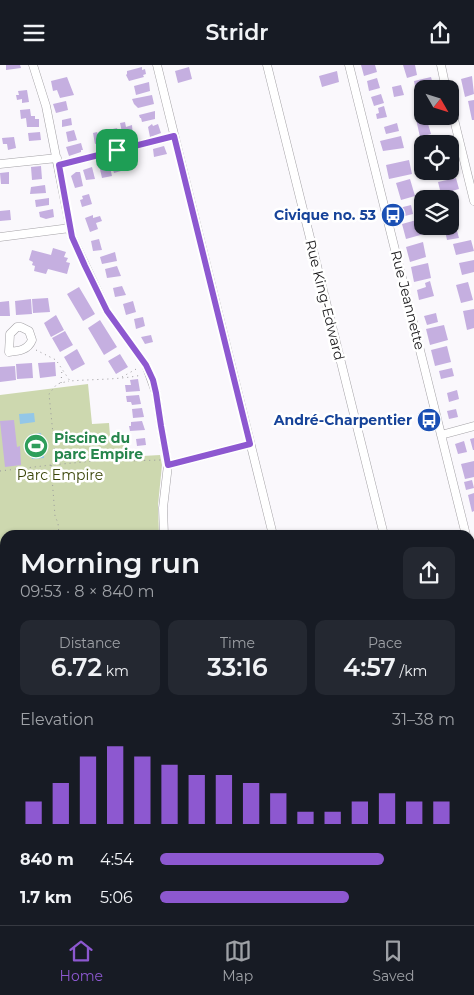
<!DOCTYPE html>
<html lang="en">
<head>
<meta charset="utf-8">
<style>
  body { margin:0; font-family:Montserrat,sans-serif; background:#242831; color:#f1f3f6; height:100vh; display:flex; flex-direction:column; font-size:19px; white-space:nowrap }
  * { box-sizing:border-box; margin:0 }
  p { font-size:16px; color:#9ea1a6 }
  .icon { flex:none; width:28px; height:28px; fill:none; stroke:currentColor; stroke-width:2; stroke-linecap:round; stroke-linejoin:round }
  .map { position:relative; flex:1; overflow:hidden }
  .side { position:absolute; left:0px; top:465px; width:475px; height:395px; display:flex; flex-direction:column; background:#171b24; border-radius:15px 15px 0 0; box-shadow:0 1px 4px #0004 }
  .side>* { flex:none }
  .needle { width:32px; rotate:129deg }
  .controls { position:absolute; left:414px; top:15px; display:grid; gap:10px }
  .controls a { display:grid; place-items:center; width:45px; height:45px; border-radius:10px; background:#171b24; box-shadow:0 1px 4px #0004; font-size:25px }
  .pin { position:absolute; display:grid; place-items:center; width:42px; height:42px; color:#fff; margin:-21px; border-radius:10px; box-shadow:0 2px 8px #0006 }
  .round { display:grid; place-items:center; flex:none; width:52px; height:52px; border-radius:10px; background:#242831 }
  .overview { display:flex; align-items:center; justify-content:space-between; height:85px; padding:0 20px }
  h1 { font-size:28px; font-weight:600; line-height:38px }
  .figures { display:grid; grid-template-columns:repeat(3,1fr); gap:8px; height:85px; padding:5px 20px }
  .figures div { display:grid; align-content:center; border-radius:10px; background:#242831; text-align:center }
  .figures b { font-size:25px; font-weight:600 }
  .figures small { font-size:14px; font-weight:400 }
  .figures p { font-size:14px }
  .chart { height:140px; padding:10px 20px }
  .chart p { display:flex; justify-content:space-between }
  .chart svg { width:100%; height:90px; margin-top:5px; stroke:#8d58d0; stroke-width:6 }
  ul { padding:0 20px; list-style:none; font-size:16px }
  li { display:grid; grid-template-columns:80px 60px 1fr; align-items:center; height:38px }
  li i { height:12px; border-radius:6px; background:#8d58d0 }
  header { display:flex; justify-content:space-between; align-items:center; height:65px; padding:0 20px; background:#171b24; font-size:22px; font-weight:600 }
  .tabs { display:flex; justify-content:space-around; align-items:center; height:70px; border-top:1px solid #363941; background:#171b24; font-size:14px; color:#9ea1a6 }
  .tabs a { display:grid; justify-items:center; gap:2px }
  .tabs .current { color:#8d58d0 }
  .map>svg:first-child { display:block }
  .built { fill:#f2edf9 }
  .green { fill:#cdd8af }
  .water { fill:#93c7e8 }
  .building { fill:#c5afe0 }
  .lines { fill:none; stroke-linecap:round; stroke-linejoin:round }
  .minor-casing { stroke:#a4a2a6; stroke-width:9 }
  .path { stroke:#9a999c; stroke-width:1; stroke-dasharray:1 4; stroke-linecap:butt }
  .minor { stroke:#fff; stroke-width:8 }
  .route-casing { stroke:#fff; stroke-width:10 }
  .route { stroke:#8d58d0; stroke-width:6 }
  .labels { text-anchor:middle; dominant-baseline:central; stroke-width:5; stroke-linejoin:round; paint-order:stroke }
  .transit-label { font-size:14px; font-weight:bold; fill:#164399; stroke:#fff; text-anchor:end }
  .street-label { font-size:14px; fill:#1b1a1c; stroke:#fff }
  .leisure-label { font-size:14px; font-weight:bold; fill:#27864d; stroke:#fff; text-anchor:start }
  .park-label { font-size:14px; fill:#394406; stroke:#fff }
</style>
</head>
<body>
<header><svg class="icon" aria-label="menu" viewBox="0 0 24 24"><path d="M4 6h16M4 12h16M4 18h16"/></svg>Stridr<svg class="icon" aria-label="share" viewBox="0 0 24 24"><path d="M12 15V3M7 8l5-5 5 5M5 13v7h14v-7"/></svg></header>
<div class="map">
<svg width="474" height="860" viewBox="0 0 474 860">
  <rect width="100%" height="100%" fill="#faf8fc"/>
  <path class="built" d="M30 855H310L312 860H30Z"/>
  <path class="green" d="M88 319 92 359 109 358 110 371 123 370 125 392 160 390 162 400 158 440 159 470H5V503H0V330Z"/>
  <path class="water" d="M34 348 35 357 20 359 19 349Z
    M41 368 44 393 32 394 29 370Z"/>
  <path class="building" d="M6 0H20L21 3 6 5Z
    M361 0H375L377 7 364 11Z
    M403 0H415L417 10 407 13Z
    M142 2V5L145 4 146 9 143 10 144 12 129 16 126 10 127 9V6Z
    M189 2 192 14 178 18 175 6Z
    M337 6 339 17 322 22 319 11Z
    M472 11 474 29 465 32 461 14Z
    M67 12 74 30 60 33 57 25 53 26 51 16Z
    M431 12 434 23 422 24V26L416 27 414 16Z
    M377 13 380 23 369 26 367 16Z
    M149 17 150 26 136 30 134 21Z
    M401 20 404 30 394 32 392 22Z
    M27 25 29 37 22 38V34L17 35 16 30H19L18 26Z
    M381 29 384 38 374 41 371 32Z
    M152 30 154 39 138 43 134 39 132 34Z
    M474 35V55H472L468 36Z
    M66 36 68 45 56 48 53 39Z
    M384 41 387 52 377 54 376 49 379 48 378 43Z
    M30 44 31 51H35V54H39V62H27L26 53 21 54 20 45Z
    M155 46V54L142 57 141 53H140L139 50Z
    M426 52 431 69 420 72 416 54Z
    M71 53 72 60 62 62V55Z
    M125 57 126 62 132 60 133 72 128 73V70L123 72 120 58Z
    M397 58 399 66 386 69 384 62Z
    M152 59 153 61 158 59 161 68 150 72 148 62Z
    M117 63 120 75 110 77 109 74H106L104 66Z
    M74 65 77 75 68 77 66 67Z
    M40 67 41 75 29 76 28 68Z
    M97 67 98 69 103 68 106 76 95 79 93 68Z
    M401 71 404 83 383 86 380 76Z
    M14 72 16 83 8 85 7 79H3L2 73Z
    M432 76 433 79H420V78Z
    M81 78 83 85H81V87L69 91 66 82Z
    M164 81 167 89 154 92 153 84Z
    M117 93 121 106 114 108 110 96Z
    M409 95 412 109 389 114 386 100Z
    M450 95H452L455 105 450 106Z
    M109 98 112 111 102 113 99 100Z
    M41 101 42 114 32 115 31 102Z
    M92 102 95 114 86 115 83 105Z
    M9 107V119H1L0 108Z
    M76 107H80L83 121 75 123 71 111Z
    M456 113 459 124 441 129 438 117Z
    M410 114 415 131 401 135 396 118Z
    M45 120 46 128 30 129 31 122Z
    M89 129 92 139 82 142 80 135 83 134 82 131Z
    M49 133V140L36 142 35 135Z
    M411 140 413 149 401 152 399 143Z
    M53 144 54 152 46 154 40 152 39 147Z
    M10 145 11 155 0 156V146Z
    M93 150V153L100 151 102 156 96 158 98 164 90 167 85 153Z
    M420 154 424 169 406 174 402 159Z
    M454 155 459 173 447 175 444 161H450V156Z
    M99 174 102 185 93 186 91 176Z
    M471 175 474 186 456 190 453 179Z
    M423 177 426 192 410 197 406 182Z
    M53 183 66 187 64 192 68 193 66 197 70 198 67 209 48 204 46 209 34 206 35 201 32 200 33 197 29 195 32 185 51 190Z
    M115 187 117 196 102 199 100 192Z
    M474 195V207L462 210 459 198Z
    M428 198 431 213 414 217 411 202Z
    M117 201 121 211 107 213 105 204Z
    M430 216 434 231 419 235 417 225 426 222 425 218Z
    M468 217 473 235 461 238 456 220Z
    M122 221 126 230 115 232 113 223Z
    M79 222 95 249 83 256 67 229Z
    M48 233 50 247 33 248 32 234Z
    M31 234 32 249 16 250 15 236Z
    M9 236 10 251H0V237Z
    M133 236 136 247 126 250 123 239Z
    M474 244V263L467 265 463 246Z
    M436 248 438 257 427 260 424 251Z
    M56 250 64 265 51 272 44 258Z
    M143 252 145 261 136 264 134 254Z
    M100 255 117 282 104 290 88 263Z
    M444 260 448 275 430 280 426 264Z
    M65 266 73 280 60 287 52 273Z
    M151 270 153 277 145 279 141 272Z
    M447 281 451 297 435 301 431 285Z
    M77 284 85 299 72 306 64 292Z
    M120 289 128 302 116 309 108 296Z
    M55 297 56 311 40 313 38 298Z
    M32 298 33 313 17 314 16 299Z
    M15 301 16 315 0 317V302Z
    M452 303 454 311 441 314 439 306Z
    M138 314 140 326 126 327 125 320H131L130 315Z
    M457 325 459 334 449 337 447 328Z
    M139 330 141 339 132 340 131 337H127L126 331Z
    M142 343 144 352 133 353 132 344Z
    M456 344 458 352 449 354 447 346Z
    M14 355 17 382 20 381 21 400 5 402 0 356Z
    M142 356 145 365 130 366 129 361H131V357Z
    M145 373 146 380 137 381 136 374Z
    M474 373V385H473L470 374Z
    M464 376 467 387 458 389 455 379Z
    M474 396V412L465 414 461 399Z
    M472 415 474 423 466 425 464 417Z
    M474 428V446L472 447 468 430Z
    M474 568V582L470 583V569Z
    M474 730V739L470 740V731Z
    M471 744H474V757L472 750Z
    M5 748V758L0 759V749Z
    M0 823 3 840H0Z
    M120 855H157L158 860H121Z
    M160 855H272V860H161Z
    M329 855H388L389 860H330Z"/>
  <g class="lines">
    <g class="minor-casing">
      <path id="minor" d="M33 0 46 41 72 172 107 246 146 300 156 328 161 361 168 400 163 443 164 470
        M157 0 273 470
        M267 0 384 470
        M349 0 466 470
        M441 0 446 24
        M450 38 474 136
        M0 99 57 93
        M59 100 174 71
        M0 172 70 163
        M17 262H21L29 266 32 275C28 285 19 286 9 287L10 269Z
        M441 370 474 361
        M168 400 250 379
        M470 488 474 504
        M0 559H5
        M470 560 474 559
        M0 683 5 682
        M0 773 5 772
        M470 819 474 835
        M470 848 474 847
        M0 855 5 854
        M17 855 18 860
        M316 855 318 860
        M401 855 403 860
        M423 860 442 855"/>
    </g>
    <path class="path" d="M36 285 56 295 70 316C94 314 118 315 142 310
      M122 312 138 303
      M61 318 62 304
      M56 399 49 329 57 319 69 316
      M51 400 55 451 58 458 59 470
      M0 406 51 400 116 394 129 396 161 395
      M70 860 71 855"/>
    <use href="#minor" class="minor"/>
  </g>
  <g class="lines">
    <g class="route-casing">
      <path id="route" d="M174 71 250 379 168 400 161 361 156 328 153 315 146 300 107 246 85 201 72 172 59 100Z"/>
    </g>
    <use href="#route" class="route"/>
  </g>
  <defs>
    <g id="bus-disc" transform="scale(1.25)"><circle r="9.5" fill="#1a4fb4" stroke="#fff"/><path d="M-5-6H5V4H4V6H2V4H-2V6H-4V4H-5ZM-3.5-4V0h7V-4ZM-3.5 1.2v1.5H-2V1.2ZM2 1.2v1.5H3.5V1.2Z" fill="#fff"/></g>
    <g id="stadium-disc" transform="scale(1.25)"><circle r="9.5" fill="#2e9e5b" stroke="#fff"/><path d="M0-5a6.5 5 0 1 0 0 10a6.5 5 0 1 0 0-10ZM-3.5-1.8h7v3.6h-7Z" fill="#fff"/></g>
  </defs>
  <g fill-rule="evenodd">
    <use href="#bus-disc" x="393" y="150"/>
    <use href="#bus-disc" x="429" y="355"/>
    <use href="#stadium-disc" x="36" y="381"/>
  </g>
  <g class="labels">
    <g class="transit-label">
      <text x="376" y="150">Civique no. 53</text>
      <text x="412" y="355">André-Charpentier</text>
    </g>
    <g class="street-label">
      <text transform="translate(325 235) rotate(76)">Rue King-Edward</text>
      <text transform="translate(408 235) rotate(76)">Rue Jeannette</text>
    </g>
    <g class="leisure-label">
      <text x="54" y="373">Piscine du<tspan x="54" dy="16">parc Empire</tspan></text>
    </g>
    <g class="park-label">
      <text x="60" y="410">Parc Empire</text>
    </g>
  </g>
</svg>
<div class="controls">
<a><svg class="needle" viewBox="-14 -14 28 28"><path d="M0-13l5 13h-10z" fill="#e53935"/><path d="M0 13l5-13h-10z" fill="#9ea1a6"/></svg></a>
<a><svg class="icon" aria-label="locate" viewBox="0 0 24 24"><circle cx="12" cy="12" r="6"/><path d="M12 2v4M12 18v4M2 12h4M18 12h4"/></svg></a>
<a><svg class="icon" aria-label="layers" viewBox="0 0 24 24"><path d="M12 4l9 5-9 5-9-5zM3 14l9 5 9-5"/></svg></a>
</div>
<div class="pin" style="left:117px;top:85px;background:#1e9e55"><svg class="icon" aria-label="arrive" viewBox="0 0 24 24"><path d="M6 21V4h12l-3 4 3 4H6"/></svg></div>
<section class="side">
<div class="overview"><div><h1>Morning run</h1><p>09:53 · 8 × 840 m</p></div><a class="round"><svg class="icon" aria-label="share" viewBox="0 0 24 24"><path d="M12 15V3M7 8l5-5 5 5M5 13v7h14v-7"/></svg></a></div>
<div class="figures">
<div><p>Distance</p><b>6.72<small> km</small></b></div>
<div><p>Time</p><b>33:16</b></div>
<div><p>Pace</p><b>4:57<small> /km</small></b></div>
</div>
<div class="chart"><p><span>Elevation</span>31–38 m</p>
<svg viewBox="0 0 160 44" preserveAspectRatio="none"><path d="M5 44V33M15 44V24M25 44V11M35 44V6M45 44V11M55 44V15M65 44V20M75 44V20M85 44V24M95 44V29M105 44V38M115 44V38M125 44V33M135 44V29M145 44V33M155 44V33"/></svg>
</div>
<ul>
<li><b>840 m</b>4:54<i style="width:76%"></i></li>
<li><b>1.7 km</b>5:06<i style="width:64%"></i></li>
</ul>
</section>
</div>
<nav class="tabs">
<a class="current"><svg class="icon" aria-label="home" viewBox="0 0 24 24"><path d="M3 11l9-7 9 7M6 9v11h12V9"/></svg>Home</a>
<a><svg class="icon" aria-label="map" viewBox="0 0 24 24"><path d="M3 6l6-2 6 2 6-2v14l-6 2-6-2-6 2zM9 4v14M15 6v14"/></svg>Map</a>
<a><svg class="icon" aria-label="saved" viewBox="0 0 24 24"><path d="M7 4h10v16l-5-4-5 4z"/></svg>Saved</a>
</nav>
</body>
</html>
